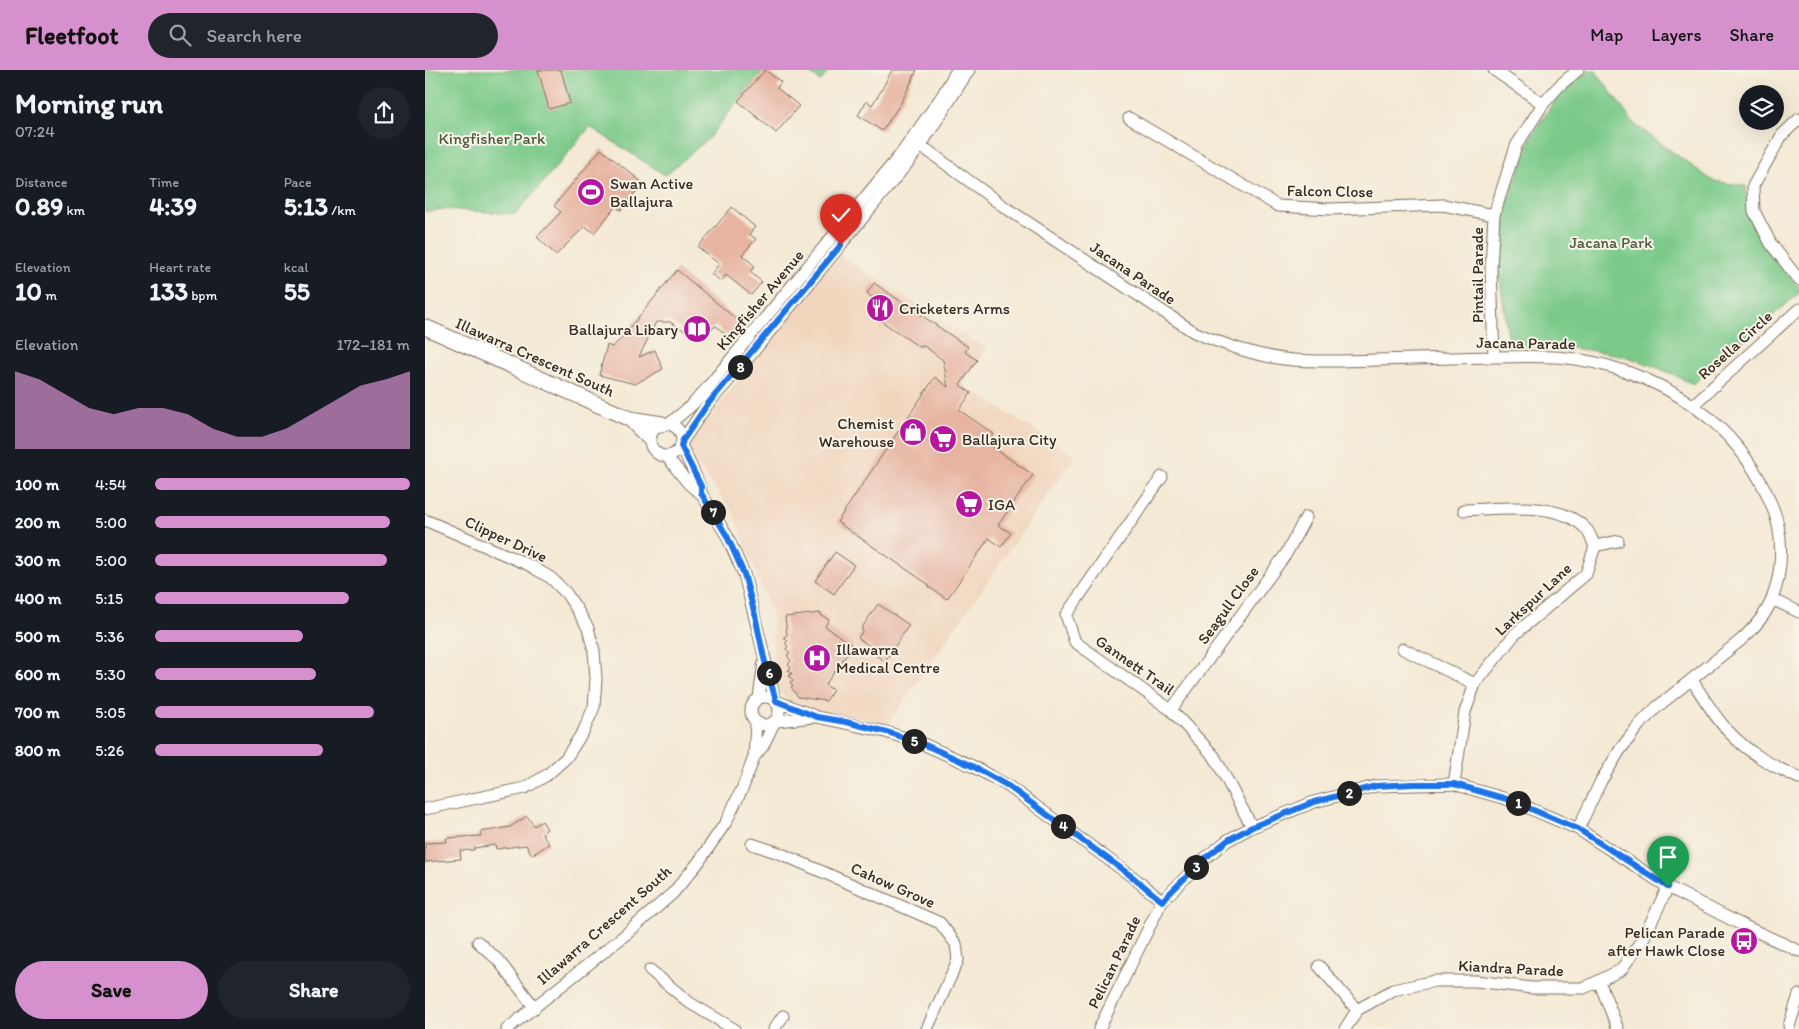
<!DOCTYPE html>
<html lang="en">
<head>
<meta charset="utf-8">
<style>
  body { margin:0; font-family:Itim,sans-serif; background:#20242c; color:#f1f3f6; height:100vh; display:flex; flex-direction:column; font-size:19px; white-space:nowrap }
  * { box-sizing:border-box; margin:0 }
  p { font-size:16px; color:#9ea1a6 }
  .icon { flex:none; width:28px; height:28px; fill:none; stroke:currentColor; stroke-width:2; stroke-linecap:round; stroke-linejoin:round }
  .map { position:relative; flex:1; overflow:hidden }
  .panel { display:flex; flex-direction:column; background:#171b24; width:425px }
  .panel>* { flex:none }
  .controls { position:absolute; left:1314px; top:15px; display:grid; gap:10px }
  .controls a { display:grid; place-items:center; width:45px; height:45px; border-radius:50%; background:#171b24; box-shadow:0 5px 20px #0002; font-size:25px }
  .pin { position:absolute; display:grid; place-items:center; width:42px; height:42px; color:#fff; margin:-51px -21px; border-radius:50% 50% 50% 0; rotate:-45deg; box-shadow:0 0 5px #0007 }
  .pin .icon { rotate:45deg }
  .km { position:absolute; width:25px; height:25px; margin:-12px; border-radius:50%; background:#222; color:#fff; font-size:14px; line-height:25px; text-align:center }
  .round { display:grid; place-items:center; flex:none; width:52px; height:52px; border-radius:26px; background:#20242c }
  .head { display:flex; align-items:center; justify-content:space-between; height:85px; padding:0 15px }
  h1 { font-size:28px; font-weight:700; line-height:38px }
  .figures { display:grid; grid-template-columns:repeat(3,1fr); gap:8px; height:85px; padding:5px 15px }
  .figures div { display:grid; align-content:center }
  .figures b { font-size:25px; font-weight:700 }
  .figures small { font-size:14px; font-weight:400 }
  .figures p { font-size:14px }
  .chart { height:140px; padding:10px 15px }
  .chart p { display:flex; justify-content:space-between }
  .chart svg { width:100%; height:90px; margin-top:5px; fill:#d690ce; opacity:.7 }
  .button { display:flex; gap:10px; margin-top:auto; padding:10px 15px }
  .button a { flex:1; height:58px; border-radius:30px; background:#d690ce; color:#111; font-size:20px; font-weight:700; line-height:58px; text-align:center }
  .button a+a { background:#20242c; color:#f1f3f6 }
  ul { padding:0 15px; list-style:none; font-size:16px }
  li { display:grid; grid-template-columns:80px 60px 1fr; align-items:center; height:38px }
  li i { height:12px; border-radius:6px; background:#d690ce }
  header { display:flex; align-items:center; gap:30px; box-sizing:border-box; height:70px; padding:0 25px; background:#d690ce; color:#111 }
  header strong { font-size:24px }
  nav { display:flex; gap:28px; margin-inline-start:auto; font-size:18px }
  .search { width:350px; height:45px; background:#20242c; display:flex; align-items:center; gap:12px; box-sizing:border-box; padding:0 18px; border-radius:28px; color:#9ea1a6; font-size:19px }
  main { display:flex; flex:1; min-height:0 }
  .map>svg:first-child { display:block }
  .built { fill:#f1d5bd }
  .green { fill:#7bca8a; stroke:#5b7a54 }
  .building { fill:#e7b4a1 }
  .lines { fill:none; stroke-linecap:round; stroke-linejoin:round }
  .minor-casing { stroke:#7c6d5e; stroke-width:13 }
  .major-casing { stroke:#7c6d5e; stroke-width:17 }
  .minor { stroke:#fff; stroke-width:11 }
  .major { stroke:#fff; stroke-width:15 }
  .route-casing { stroke:#fff; stroke-width:10 }
  .route { stroke:#1a73e8; stroke-width:6 }
  .labels { text-anchor:middle; dominant-baseline:central; stroke-width:4; stroke-linejoin:round; paint-order:stroke }
  .park-label { font-size:16px; fill:#4e5a3e; stroke:#f7f3e8 }
  .poi-label { font-size:16px; fill:#3b2a1e; stroke:#f7f3e8; text-anchor:start }
  .street-label { font-size:16px; fill:#3b2a1e; stroke:#f7f3e8 }
</style>
</head>
<body>
<header>
<strong>Fleetfoot</strong>
<div class="search"><svg class="icon" aria-label="search" viewBox="0 0 24 24"><circle cx="10" cy="10" r="6"/><path d="M15 15l6 6"/></svg>Search here</div>
<nav><a>Map</a><a>Layers</a><a>Share</a></nav>
</header>
<main>
<section class="panel">
<div class="head"><div><h1>Morning run</h1><p>07:24</p></div><a class="round"><svg class="icon" aria-label="share" viewBox="0 0 24 24"><path d="M12 15V3M7 8l5-5 5 5M5 13v7h14v-7"/></svg></a></div>
<div class="figures">
<div><p>Distance</p><b>0.89<small> km</small></b></div>
<div><p>Time</p><b>4:39</b></div>
<div><p>Pace</p><b>5:13<small> /km</small></b></div>
</div>
<div class="figures">
<div><p>Elevation</p><b>10<small> m</small></b></div>
<div><p>Heart rate</p><b>133<small> bpm</small></b></div>
<div><p>kcal</p><b>55</b></div>
</div>
<div class="chart"><p><span>Elevation</span>172–181 m</p>
<svg viewBox="0 0 160 44" preserveAspectRatio="none"><path d="M0 44V6L10 10L20 17L30 24L40 27L50 24L60 24L70 27L80 34L90 38L100 38L110 34L120 27L130 20L140 13L150 10L160 6V44z"/></svg>
</div>
<ul>
<li><b>100 m</b>4:54<i style="width:100%"></i></li>
<li><b>200 m</b>5:00<i style="width:92%"></i></li>
<li><b>300 m</b>5:00<i style="width:91%"></i></li>
<li><b>400 m</b>5:15<i style="width:76%"></i></li>
<li><b>500 m</b>5:36<i style="width:58%"></i></li>
<li><b>600 m</b>5:30<i style="width:63%"></i></li>
<li><b>700 m</b>5:05<i style="width:86%"></i></li>
<li><b>800 m</b>5:26<i style="width:66%"></i></li>
</ul>
<div class="button"><a>Save</a><a>Share</a></div>
</section>
<div class="map">
<svg width="1374" height="959" viewBox="0 0 1374 959">
  <rect width="100%" height="100%" fill="#f7f3e8"/>
  <filter id="ink" filterUnits="userSpaceOnUse"><feTurbulence type="fractalNoise" baseFrequency=".02" numOctaves="2"/><feDisplacementMap in="SourceGraphic" scale="10" xChannelSelector="R" yChannelSelector="G"/><feConvolveMatrix kernelMatrix="1 2 1 2 8 2 1 2 1" color-interpolation-filters="sRGB"/></filter>
  <filter id="wash" filterUnits="userSpaceOnUse"><feTurbulence type="fractalNoise" baseFrequency=".0096" numOctaves="4" result="noise"/><feDisplacementMap in="SourceGraphic" scale="20" xChannelSelector="R" yChannelSelector="G"/><feGaussianBlur stdDeviation="1.12" result="paint"/><feColorMatrix in="noise" values="0 0 0 0 0 0 0 0 0 0 0 0 0 0 0 0 0 1.4 0 .05"/><feComposite in="paint" operator="in"/></filter>
  <g filter="url(#wash)">
    <rect width="100%" height="100%" fill="#f4e9d4"/>
    <path class="built" d="M411 183 562 279 537 314 650 386 463 654 365 634 349 615 347 545 308 442 260 379Z"/>
    <path class="green" d="M0 0H338L282 70 240 105 165 57 91 144 18 139 0 142Z
      M380 0H404L396 11Z
      M1163 0H1170L1209 54 1288 111 1321 116V141L1343 178 1374 218V223L1268 314C1243 302 1216 289 1188 284 1154 277 1119 277 1084 275L1075 208V154L1107 65 1131 28Z"/>
    <g id="blocks">
      <path class="building" d="M113 0H136L145 33 124 39Z
        M340 0 356 12 352 18 374 36 351 63 313 31Z
        M467 0H492L476 33 457 61 433 45 442 31 447 35 456 21Z
        M176 79 218 113 196 140 191 136 169 163 160 156 131 185 112 167 136 142 129 136Z
        M307 137 330 157 324 164 331 169 317 185 330 196 325 202 337 212 326 225 301 205 296 211 286 204 294 194 273 177Z
        M252 200 315 252 303 266 291 256 282 261 272 264 262 262 245 252H231L214 287 230 280 238 299 210 314 174 305 182 275 187 277 194 271Z
        M449 213 543 277 540 282 552 290 535 315 546 323 534 340 569 364 562 373 608 405 573 455 586 463 576 477 564 468 522 529 505 518 503 514 412 452 510 307 523 317 518 290 499 276 494 277 446 244 445 237 450 230 442 223Z
        M410 482 429 495 409 524 390 511Z
        M453 534 484 555 460 591 448 583 450 580 433 568 438 560 436 559Z
        M396 543V545L404 550 400 556 428 576 400 615 408 620 401 631 373 627 366 617 368 616 365 612 368 610 364 606 367 603 363 600 366 598 363 594 366 591 362 585 365 583 361 579 363 576 360 573 363 571 359 567 362 565 360 547Z
        M102 746 109 756 117 751 122 759 117 763 124 774 107 785 101 775 71 779 70 775 49 778V780L35 781 36 789 0 792V773L22 772 21 768 56 766 55 762 85 757Z"/>
    </g>
  </g>
  <g filter="url(#ink)">
    <use href="#blocks" fill-opacity="0" stroke="#7c6d5e" stroke-width="1"/>
    <g class="lines">
      <g class="minor-casing">
        <path id="minor" d="M1069 0 1118 34
          M704 48 853 136 905 139 1018 135 1069 145
          M1374 49 1357 65 1328 116 1329 141 1346 174 1374 210
          M487 69 578 136 769 262C800 275 833 287 868 290 895 292 923 291 951 290 990 289 1028 288 1066 287 1094 287 1122 285 1150 289 1197 296 1246 316 1283 347 1312 372 1333 400 1347 436 1359 464 1358 501 1347 529 1341 545 1328 559 1316 570L1232 637 1214 655 1195 680 1176 711 1153 759
          M1069 287 1066 198 1069 145 1091 76 1118 34 1134 16 1153 0
          M1268 335 1374 239
          M225 370a16 16 0 1 1 32 0a16 16 0 1 1-32 0Z
          M244 354 267 335 283 317 476 84 517 26 532 0
          M258 370 282 335 319 293 485 90 496 75 544 0
          M257 377C262 389 275 411 276 423L302 466 319 504 350 630
          M242 387C253 399 262 416 276 423
          M737 407 641 545 650 572 746 640 789 686 827 757
          M0 450 104 495 126 508 141 523 153 541 163 558 169 581 171 609 169 637 159 660 141 688 122 705 100 718 0 739
          M1170 476 1193 471
          M1347 529 1374 542
          M978 579 1050 614
          M1267 610C1278 627 1289 646 1303 661 1323 683 1348 696 1374 708
          M326 641a14 14 0 1 1 28 0a14 14 0 1 1-28 0Z
          M334 628 339 592
          M351 631 392 647 461 662 498 674 547 696 583 716 709 808 737 831
          M746 640 861 484 881 447
          M352 651 388 647
          M329 687 331 652
          M1029 714 1040 642 1050 614 1090 564 1161 504 1170 476C1167 471 1165 463 1161 459 1135 430 1075 439 1039 440
          M327 774 354 783 515 853 531 874 533 890 502 959
          M53 872 73 890 110 938
          M894 896 932 940
          M225 900 265 933 309 959
          M1174 911 1193 959
          M1364 956 1374 925
          M82 959 200 865 248 823 273 793 301 752 318 717 329 687 338 676 349 653
          M349 959 358 946
          M674 959 737 831 779 789 803 770 827 757 889 732 951 716 1029 714 1085 730 1153 759 1243 817 1315 854 1374 881
          M920 959 932 940 968 920 1010 911H1051L1107 918H1159L1196 900 1219 867 1243 817"/>
      </g>
      <g class="major-casing">
        <path id="major" d="M0 257 205 349 237 354
          M205 349 224 368"/>
      </g>
      <use href="#minor" class="minor"/>
      <use href="#major" class="major"/>
    </g>
  </g>
  <g class="lines" filter="url(#ink)">
    <g class="route-casing">
      <path id="route" d="M416 175 282 335 258 370 256 376 276 416V423L302 466 319 504 330 545 339 588 351 631 392 647 421 652 462 662 498 674 547 696 583 716 709 808 737 831 779 789 803 770 827 757 889 732 951 716 988 714H1029L1085 730 1153 759 1243 817"/>
    </g>
    <use href="#route" class="route"/>
  </g>
  <defs>
    <g id="stadium-disc" transform="scale(1.4375)"><circle r="9.5" fill="#b5179e" stroke="#f7f3e8"/><path d="M0-5a6.5 5 0 1 0 0 10a6.5 5 0 1 0 0-10ZM-3.5-1.8h7v3.6h-7Z" fill="#fff"/></g>
    <g id="restaurant-disc" transform="scale(1.4375)"><circle r="9.5" fill="#b5179e" stroke="#f7f3e8"/><path d="M-5-6h1v4h1v-4h1v4h1v-4h1v5L-1.5 .5V6h-2V.5L-5-1ZM5-6V6H3V1.5H1.5Q1.5-4 5-6Z" fill="#fff"/></g>
    <g id="library-disc" transform="scale(1.4375)"><circle r="9.5" fill="#b5179e" stroke="#f7f3e8"/><path d="M-6-4Q-3-5.5-.7-3.5V5Q-3 3-6 4ZM6-4Q3-5.5 .7-3.5V5Q3 3 6 4Z" fill="#fff"/></g>
    <g id="shop-disc" transform="scale(1.4375)"><circle r="9.5" fill="#b5179e" stroke="#f7f3e8"/><path d="M-5-2.5h2.3a2.7 3.5 0 0 1 5.4 0H5L5.5 6h-11ZM-1.5-2.5h3a1.5 2.3 0 0 0-3 0Z" fill="#fff"/></g>
    <g id="supermarket-disc" transform="scale(1.4375)"><circle r="9.5" fill="#b5179e" stroke="#f7f3e8"/><path d="M-6-5.5h2.5l.6 2H6L4.5 2H-2.5L-4.4-4H-6ZM-1.5 3.2a1.3 1.3 0 1 0 .1 0ZM3 3.2a1.3 1.3 0 1 0 .1 0Z" fill="#fff"/></g>
    <g id="hospital-disc" transform="scale(1.4375)"><circle r="9.5" fill="#b5179e" stroke="#f7f3e8"/><path d="M-5-5h3v3.5h4V-5h3V5h-3V1.5h-4V5h-3Z" fill="#fff"/></g>
    <g id="bus-disc" transform="scale(1.4375)"><circle r="9.5" fill="#b5179e" stroke="#f7f3e8"/><path d="M-5-6H5V4H4V6H2V4H-2V6H-4V4H-5ZM-3.5-4V0h7V-4ZM-3.5 1.2v1.5H-2V1.2ZM2 1.2v1.5H3.5V1.2Z" fill="#fff"/></g>
  </defs>
  <g fill-rule="evenodd">
    <use href="#stadium-disc" x="166" y="122"/>
    <use href="#restaurant-disc" x="455" y="238"/>
    <use href="#library-disc" x="272" y="259"/>
    <use href="#shop-disc" x="488" y="362"/>
    <use href="#supermarket-disc" x="518" y="369"/>
    <use href="#supermarket-disc" x="544" y="434"/>
    <use href="#hospital-disc" x="392" y="588"/>
    <use href="#bus-disc" x="1319" y="871"/>
  </g>
  <g class="labels">
    <g class="park-label">
      <text x="67" y="68">Kingfisher Park</text>
      <text x="1186" y="172">Jacana Park</text>
    </g>
    <g class="poi-label">
      <text x="185" y="113">Swan Active<tspan x="185" dy="18">Ballajura</tspan></text>
      <text x="474" y="238">Cricketers Arms</text>
      <text x="253" y="259" text-anchor="end">Ballajura Libary</text>
      <text x="469" y="353" text-anchor="end">Chemist<tspan x="469" dy="18">Warehouse</tspan></text>
      <text x="537" y="369">Ballajura City</text>
      <text x="563" y="434">IGA</text>
      <text x="411" y="579">Illawarra<tspan x="411" dy="18">Medical Centre</tspan></text>
      <text x="1300" y="862" text-anchor="end">Pelican Parade<tspan x="1300" dy="18">after Hawk Close</tspan></text>
    </g>
    <g class="street-label">
      <text transform="translate(905 121) rotate(1)">Falcon Close</text>
      <text transform="translate(708 203) rotate(34)">Jacana Parade</text>
      <text transform="translate(1052 205) rotate(-90)">Pintail Parade</text>
      <text transform="translate(335 230) rotate(-50)">Kingfisher Avenue</text>
      <text transform="translate(1101 273) rotate(1)">Jacana Parade</text>
      <text transform="translate(1310 275) rotate(-42)">Rosella Circle</text>
      <text transform="translate(110 287) rotate(24)">Illawarra Crescent South</text>
      <text transform="translate(81 469) rotate(25)">Clipper Drive</text>
      <text transform="translate(1108 529) rotate(-43)">Larkspur Lane</text>
      <text transform="translate(803 535) rotate(-54)">Seagull Close</text>
      <text transform="translate(710 595) rotate(35)">Gannett Trail</text>
      <text transform="translate(468 815) rotate(24)">Cahow Grove</text>
      <text transform="translate(179 855) rotate(-41)">Illawarra Crescent South</text>
      <text transform="translate(689 892) rotate(-64)">Pelican Parade</text>
      <text transform="translate(1086 898) rotate(3)">Kiandra Parade</text>
    </g>
  </g>
</svg>
<div class="controls">
<a><svg class="icon" aria-label="layers" viewBox="0 0 24 24"><path d="M12 4l9 5-9 5-9-5zM3 14l9 5 9-5"/></svg></a>
</div>
<div class="pin" style="left:1243px;top:817px;background:#1e9e55"><svg class="icon" aria-label="arrive" viewBox="0 0 24 24"><path d="M6 21V4h12l-3 4 3 4H6"/></svg></div>
<div class="pin" style="left:416px;top:175px;background:#d93025"><svg class="icon" aria-label="check" viewBox="0 0 24 24"><path d="M5 12l5 5 9-10"/></svg></div>
<b class="km" style="left:1093px;top:733px">1</b>
<b class="km" style="left:924px;top:723px">2</b>
<b class="km" style="left:771px;top:797px">3</b>
<b class="km" style="left:638px;top:756px">4</b>
<b class="km" style="left:489px;top:671px">5</b>
<b class="km" style="left:344px;top:603px">6</b>
<b class="km" style="left:288px;top:442px">7</b>
<b class="km" style="left:315px;top:297px">8</b>
</div>
</main>
</body>
</html>
